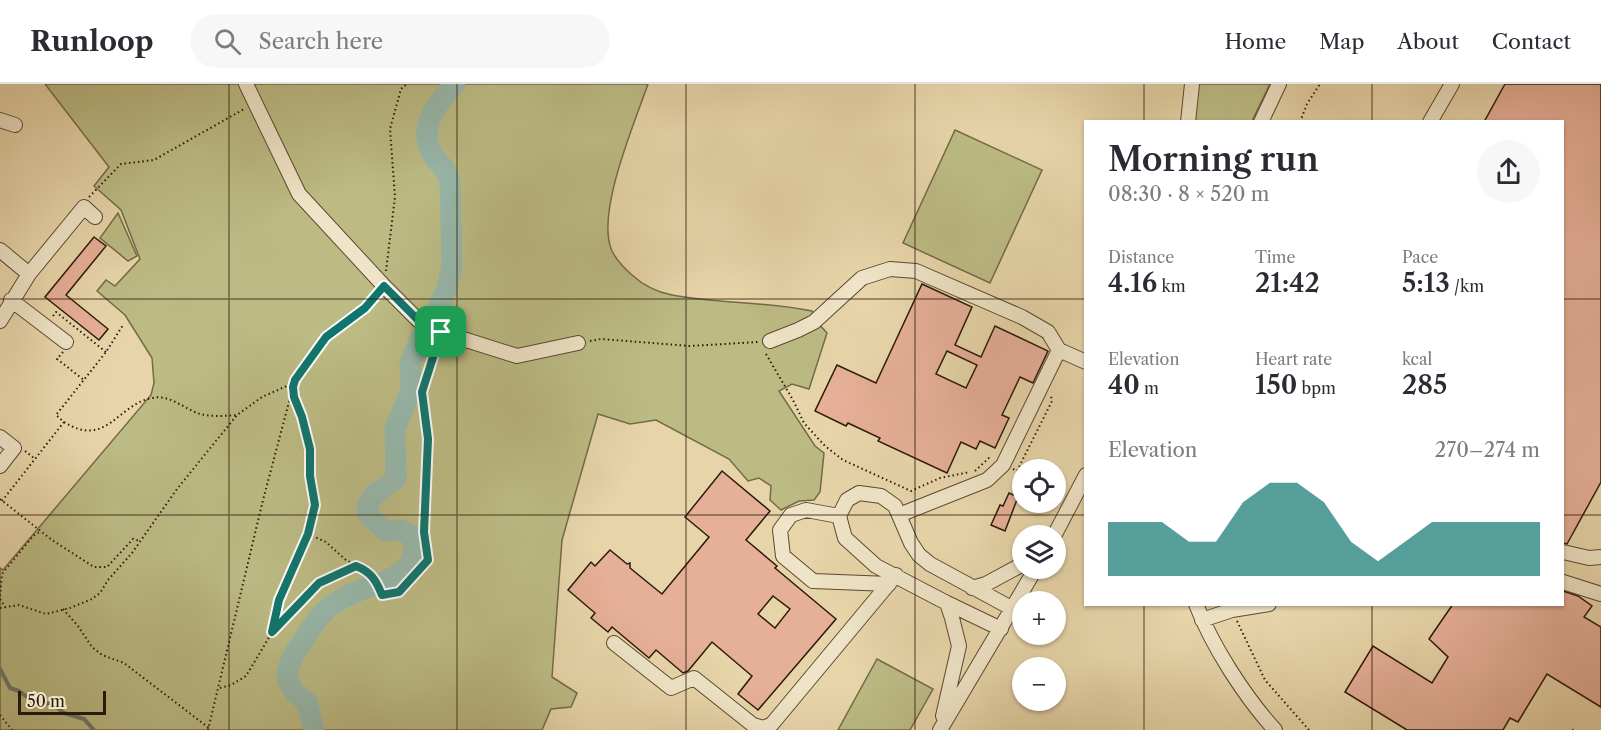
<!DOCTYPE html>
<html lang="en">
<head>
<meta charset="utf-8">
<style>
  body { margin:0; font-family:"Libre Caslon Text",serif; background:#f7f7f7; color:#2b2b33; height:100vh; display:flex; flex-direction:column; font-size:22px; white-space:nowrap }
  * { box-sizing:border-box; margin:0 }
  p { font-size:20px; color:#7c7c81 }
  .icon { flex:none; width:33px; height:33px; fill:none; stroke:currentColor; stroke-width:2; stroke-linecap:round; stroke-linejoin:round }
  .map { position:relative; flex:1; overflow:hidden }
  .details { position:absolute; left:1084px; top:36px; width:480px; height:486px; display:flex; flex-direction:column; background:#fff; border-radius:0px; box-shadow:0 2px 4px #0004 }
  .details>* { flex:none }
  .tools { position:absolute; left:1012px; top:375px; display:grid; gap:12px }
  .tools a { display:grid; place-items:center; width:54px; height:54px; border-radius:50%; background:#fff; box-shadow:0 2px 4px #0004; font-size:30px }
  .scale { position:absolute; left:18px; bottom:15px; width:88px; box-sizing:border-box; padding-left:6px; border:3px solid #2c1a0b; border-top:0; font-size:16px; line-height:21px; white-space:nowrap; color:#2c1a0b; -webkit-text-stroke:4px #efe4c7; paint-order:stroke }
  .pin { position:absolute; display:grid; place-items:center; width:51px; height:51px; color:#fff; margin:-26px; border-radius:12px; box-shadow:0 3px 9px #0006 }
  .round { display:grid; place-items:center; flex:none; width:63px; height:63px; border-radius:32px; background:#f7f7f7 }
  .headline { display:flex; align-items:center; justify-content:space-between; height:102px; padding:0 24px }
  h1 { font-size:33px; font-weight:600; line-height:45px }
  .stats { display:grid; grid-template-columns:repeat(3,1fr); gap:9px; height:102px; padding:6px 24px }
  .stats div { display:grid; align-content:center }
  .stats b { font-size:26px; font-weight:600 }
  .stats small { font-size:16px; font-weight:400 }
  .stats p { font-size:16px }
  .chart { height:168px; padding:12px 24px }
  .chart p { display:flex; justify-content:space-between }
  .chart svg { width:100%; height:108px; margin-top:6px; fill:#0f766e; opacity:.7 }
  header { display:flex; align-items:center; gap:36px; box-sizing:border-box; height:84px; padding:0 30px; background:#fff; border-bottom:2px solid #e1e1e2 }
  header strong { font-size:28px }
  nav { display:flex; gap:33px; margin-inline-start:auto; font-size:21px }
  .search { width:420px; height:54px; background:#f7f7f7; display:flex; align-items:center; gap:15px; box-sizing:border-box; padding:0 21px; border-radius:33px; color:#7c7c81; font-size:22px }
  .map>svg:first-child { display:block }
  .green { fill:#bcbb84; stroke:#746a48; stroke-width:1.5 }
  .lines { fill:none; stroke-linecap:round; stroke-linejoin:round }
  .stream { stroke:#6c796b; stroke-width:4 }
  .river { stroke:#97b8ab; stroke-width:21 }
  .building { fill:#e6af97; stroke:#2c1a0b; stroke-width:1.5; fill-rule:evenodd }
  .minor-casing { stroke:#5b4932; stroke-width:16 }
  .path { stroke:#2c1a0b; stroke-width:2; stroke-dasharray:1.5 3; stroke-linecap:butt }
  .minor { stroke:#efe4c7; stroke-width:14 }
  .route-casing { stroke:#fff; stroke-width:12 }
  .route { stroke:#0f766e; stroke-width:8 }
  .grid { fill:none; stroke:#2c1a0b; stroke-width:1.5; stroke-opacity:0.55 }
</style>
</head>
<body>
<header>
<strong>Runloop</strong>
<div class="search"><svg class="icon" aria-label="search" viewBox="0 0 24 24"><circle cx="10" cy="10" r="6"/><path d="M15 15l6 6"/></svg>Search here</div>
<nav><a>Home</a><a>Map</a><a>About</a><a>Contact</a></nav>
</header>
<div class="map">
<svg width="1601" height="646" viewBox="0 0 1601 646">
  <rect width="100%" height="100%" fill="#e7d5a9"/>
  <filter id="stains"><feTurbulence type="fractalNoise" baseFrequency=".00333" numOctaves="4"/><feColorMatrix values="0 0 0 0 .2 0 0 0 0 .09 0 0 0 0 .02 0 0 0 .5 -.17"/></filter>
  <radialGradient id="worn" r=".72"><stop offset=".6" stop-color="#630" stop-opacity="0"/><stop offset="1" stop-color="#630" stop-opacity=".3"/></radialGradient>
  <path class="green" d="M45 0H648C635 38 595 130 612 167 616 175 625 185 632 191 644 202 656 208 672 211 718 220 766 217 812 227L817 238 827 249 809 305 792 300 779 307 815 362 824 369 820 408 814 416 799 417 781 426 770 416 771 402 759 394 748 397 729 375 656 336 630 340 598 330 562 456 552 593 577 609 571 623 551 625 542 646H0V484L3 486 151 311 154 299 152 274 125 231 97 207 106 196 115 202 140 175 121 126 94 102 109 83Z
    M1197 0H1270L1252 37 1194 38Z
    M955 46 1042 86 990 199 903 159Z
    M118 129 137 172 128 177 100 154Z
    M877 575 933 605 910 646H838Z"/>
  <g class="lines">
    <path class="stream" d="M0 585 10 604 19 607 35 619H46L55 622 64 629 84 635 94 646"/>
    <path class="river" d="M379 500C402 490 422 479 411 451L400 446 385 447 367 429C366 410 384 406 396 394L395 344 411 306 410 279 420 255 437 227 447 203 452 182 450 97C447 86 442 83 435 74 415 46 436 20 455 0
      M314 646 307 618C276 597 287 581 304 555 311 544 317 534 327 525 340 514 356 508 373 501"/>
  </g>
  <path class="building" d="M1505 0H1601V398L1567 460 1563 459V38H1484Z
    M94 153 106 162 66 211 108 245 99 256 45 213Z
    M922 200 972 223 955 261 981 273 995 242 1048 267 1033 299 1020 293 1002 331 1009 334 995 364 980 357 976 365 961 358 947 389 878 357 880 354 848 339 846 342 815 327 837 281 876 299ZM947 267 977 281 966 304 936 290Z
    M722 387 770 427 746 456 777 482 775 484 836 535 758 626 738 610 752 592 712 558 688 587 683 589 656 566 649 574 612 543 608 548 591 534 595 529 568 506 591 478 595 482 610 466 627 480 630 479V484L662 510 709 453 685 433ZM773 512 790 525 775 544 758 530Z
    M1009 409 1018 413 1005 447 991 441 1000 421 1003 422Z
    M1563 507 1578 512 1592 522 1584 533 1601 543V623L1547 590 1518 638 1510 634 1503 646H1407L1345 608 1373 562 1432 599 1448 573 1429 555 1453 520H1563Z"/>
  <g class="lines">
    <g class="minor-casing">
      <path id="minor" d="M246 0 299 110 384 202 418 236 441 248 517 272 578 259
        M0 36 15 41
        M1188 38 1192 0
        M1261 38 1279 0
        M1430 38 1452 0
        M0 166 29 190
        M11 216 66 258
        M0 237 29 190 84 123 95 133
        M770 257 798 246 814 238 862 194 890 185 916 187 1022 233 1048 248 1059 266 1003 381 987 396 899 431
        M1059 266 1086 278
        M0 353 14 364 0 382
        M839 432 806 426 791 431 780 446 783 472 813 497 889 500
        M1054 452 1086 391
        M1563 468 1589 474 1601 473
        M1563 498 1601 510
        M972 504 986 500 1023 480
        M1196 520C1212 562 1245 613 1275 646
        M1202 536 1232 526 1269 520
        M1001 545 947 519 876 482 845 454 839 432 847 416 859 409 881 412 895 422 911 459 919 471 930 480 1013 525
        M614 559 671 604 694 594 753 641 764 644 772 640 896 491
        M943 632 959 562 952 534 947 519
        M940 646 1036 484"/>
    </g>
    <path class="path" d="M1300 38 1307 20 1320 0
      M89 113 121 80 154 76 244 25
      M386 187 395 113 390 45 401 5 407 0
      M53 232 56 228 106 268
      M590 257 601 255 690 262 758 258
      M63 268 57 275 84 296
      M766 270 793 316 804 339 825 362 843 376 911 407 940 394 970 388
      M64 338C106 365 118 320 152 314 170 310 184 325 200 330 212 333 225 332 237 331
      M25 367 35 375
      M1013 385 1017 387 1052 317 1051 312
      M975 387 989 374 992 375
      M0 415 52 456 94 483H107L133 455 140 457
      M2 417 64 338 56 331 106 268 123 241
      M308 450 326 458 346 476 367 487 375 495 382 511 399 509 428 476 424 448 428 355 422 308 437 261
      M0 512 2 490 33 452 41 447
      M0 515 5 523
      M0 524 19 521 46 530 70 524 92 515 100 509 108 496 132 469 177 405 237 331 262 313 289 301 325 253 365 224 377 211
      M63 525 78 542 92 563 102 571 124 579 209 644
      M1237 537 1265 596 1309 646
      M272 548 319 499 355 482
      M220 604 231 601 246 592 264 562 272 548 279 516 308 450 314 428 316 421 310 392V365L293 306
      M0 631 12 646
      M208 646 263 416 294 299
      M1572 646H1574"/>
    <use href="#minor" class="minor"/>
  </g>
  <g class="lines">
    <g class="route-casing">
      <path id="route" d="M384 202 418 236 441 248 422 308 428 355 424 448 428 476 399 508 382 511C376 496 371 488 356 482L319 499 272 548 279 516 308 450 315 421 310 392V365L302 333 294 313 293 303 295 296 326 253 365 224Z"/>
    </g>
    <use href="#route" class="route"/>
  </g>
  <path class="grid" d="M229 0V646M457 0V646M686 0V646M915 0V646M1144 0V38M1372 0V38M0 215H1086M1563 215H1601M0 431H1086M1563 431H1601M1144 520V646M1372 520V646"/>
  <rect width="100%" height="100%" filter="url(#stains)"/>
  <rect width="100%" height="100%" fill="url(#worn)"/>
</svg>
<div class="tools">
<a><svg class="icon" aria-label="locate" viewBox="0 0 24 24"><circle cx="12" cy="12" r="6"/><path d="M12 2v4M12 18v4M2 12h4M18 12h4"/></svg></a>
<a><svg class="icon" aria-label="layers" viewBox="0 0 24 24"><path d="M12 4l9 5-9 5-9-5zM3 14l9 5 9-5"/></svg></a>
<a>+</a>
<a>−</a>
</div>
<div class="scale">50 m</div>
<div class="pin" style="left:441px;top:248px;background:#1e9e55"><svg class="icon" aria-label="arrive" viewBox="0 0 24 24"><path d="M6 21V4h12l-3 4 3 4H6"/></svg></div>
<section class="details">
<div class="headline"><div><h1>Morning run</h1><p>08:30 · 8 × 520 m</p></div><a class="round"><svg class="icon" aria-label="share" viewBox="0 0 24 24"><path d="M12 15V3M7 8l5-5 5 5M5 13v7h14v-7"/></svg></a></div>
<div class="stats">
<div><p>Distance</p><b>4.16<small> km</small></b></div>
<div><p>Time</p><b>21:42</b></div>
<div><p>Pace</p><b>5:13<small> /km</small></b></div>
</div>
<div class="stats">
<div><p>Elevation</p><b>40<small> m</small></b></div>
<div><p>Heart rate</p><b>150<small> bpm</small></b></div>
<div><p>kcal</p><b>285</b></div>
</div>
<div class="chart"><p><span>Elevation</span>270–274 m</p>
<svg viewBox="0 0 160 44" preserveAspectRatio="none"><path d="M0 44V22L10 22L20 22L30 30L40 30L50 14L60 6L70 6L80 14L90 30L100 38L110 30L120 22L130 22L140 22L150 22L160 22V44z"/></svg>
</div>
</section>
</div>
</body>
</html>
